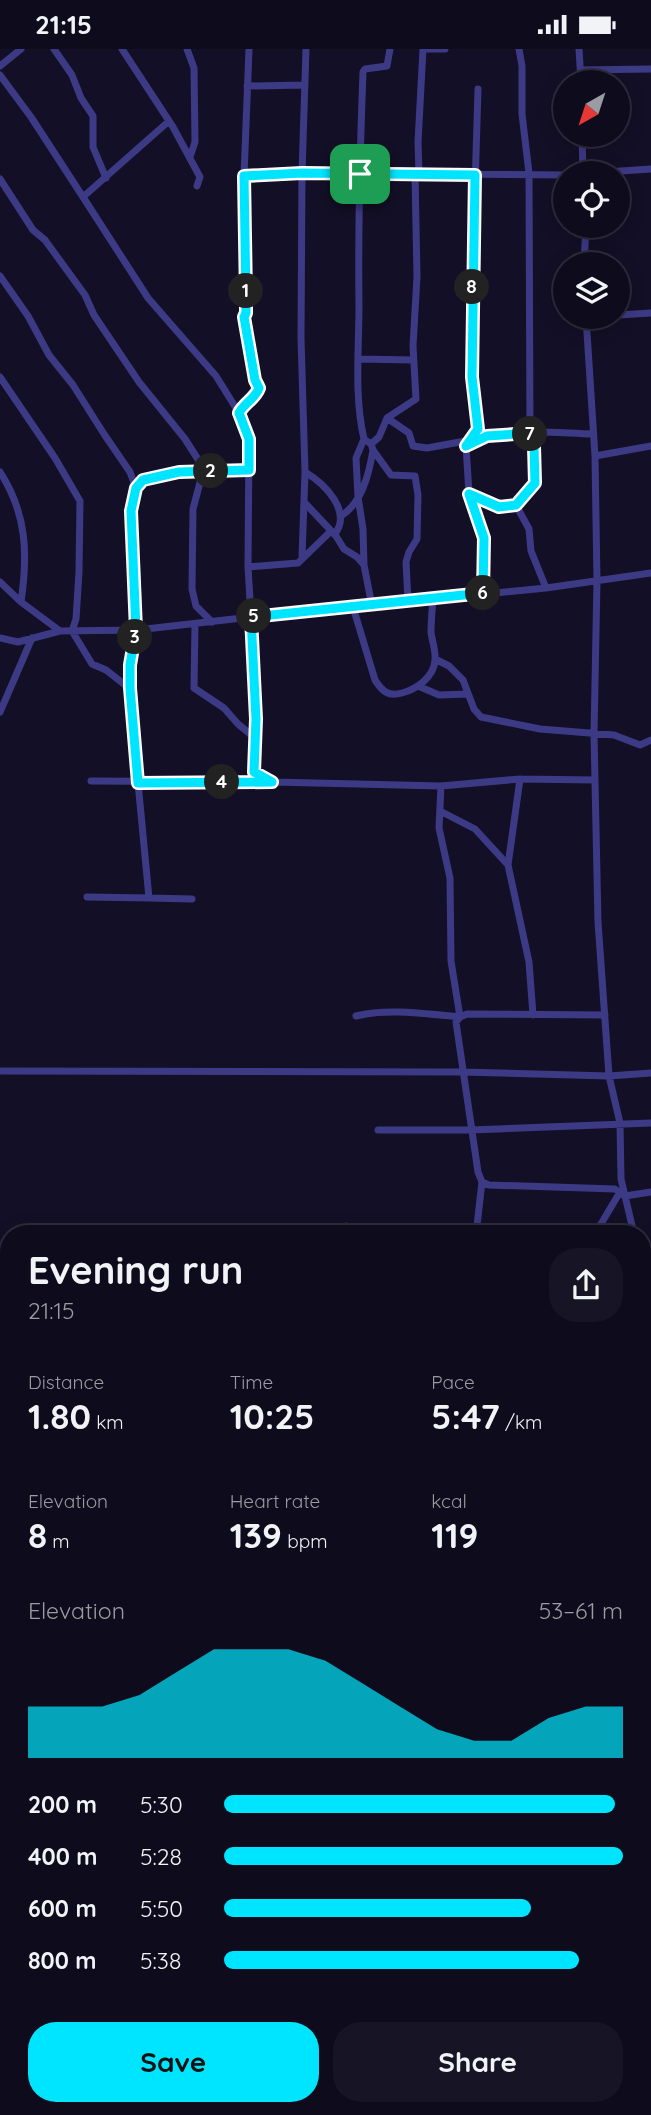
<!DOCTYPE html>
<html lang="en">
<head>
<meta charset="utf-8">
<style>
  body { margin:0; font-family:Quicksand,sans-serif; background:#171425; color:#f1f3f6; height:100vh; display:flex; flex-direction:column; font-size:26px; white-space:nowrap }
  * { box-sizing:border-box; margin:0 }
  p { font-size:23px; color:#9b9ba3 }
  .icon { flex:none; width:38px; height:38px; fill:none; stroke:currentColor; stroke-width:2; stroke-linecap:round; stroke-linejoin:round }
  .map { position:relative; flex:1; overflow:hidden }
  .details { position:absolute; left:0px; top:1176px; width:651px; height:891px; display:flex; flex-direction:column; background:#0e0b1c; border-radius:28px 28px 0 0; box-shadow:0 4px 18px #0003,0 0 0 2px #2e2b3b }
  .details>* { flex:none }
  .needle { width:46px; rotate:219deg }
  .buttons { position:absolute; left:553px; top:21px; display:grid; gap:14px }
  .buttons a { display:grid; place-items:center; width:77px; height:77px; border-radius:50%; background:#0e0b1c; box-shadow:0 4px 18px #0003,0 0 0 2px #2e2b3b; font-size:35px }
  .pin { position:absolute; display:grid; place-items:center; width:60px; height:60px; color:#fff; margin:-30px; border-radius:14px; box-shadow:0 4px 10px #0006 }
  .km { position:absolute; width:35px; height:35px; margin:-18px; border-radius:50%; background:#222; color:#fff; font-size:19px; line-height:35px; text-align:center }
  .round { display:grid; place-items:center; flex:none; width:74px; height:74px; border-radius:28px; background:#171425 }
  .head { display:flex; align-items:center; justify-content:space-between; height:119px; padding:0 28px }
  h1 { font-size:38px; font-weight:700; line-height:52px }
  .stats { display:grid; grid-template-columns:repeat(3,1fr); gap:10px; height:119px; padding:7px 28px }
  .stats div { display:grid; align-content:center }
  .stats b { font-size:35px; font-weight:700 }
  .stats small { font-size:19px; font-weight:400 }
  .stats p { font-size:19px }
  .chart { height:196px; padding:14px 28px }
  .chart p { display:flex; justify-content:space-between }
  .chart svg { width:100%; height:126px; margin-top:7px; fill:#00e5ff; opacity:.7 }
  .cta { display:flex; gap:14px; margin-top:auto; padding:14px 28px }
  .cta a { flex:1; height:80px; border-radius:28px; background:#00e5ff; color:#111; font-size:28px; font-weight:700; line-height:80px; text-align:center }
  .cta a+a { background:#171425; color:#f1f3f6 }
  ul { padding:0 28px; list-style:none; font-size:23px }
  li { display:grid; grid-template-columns:112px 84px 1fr; align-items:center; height:52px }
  li i { height:18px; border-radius:9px; background:#00e5ff }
  .status { display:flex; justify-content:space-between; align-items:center; height:49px; padding:0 35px; background:#0e0b1c; direction:ltr }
  .status svg { height:19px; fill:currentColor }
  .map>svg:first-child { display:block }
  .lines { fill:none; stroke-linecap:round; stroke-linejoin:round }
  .street { stroke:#3d3a85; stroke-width:7 }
  .route-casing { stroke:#fff; stroke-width:14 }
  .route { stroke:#00e5ff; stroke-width:9 }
</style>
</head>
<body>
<div class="status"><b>21:15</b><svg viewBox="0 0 49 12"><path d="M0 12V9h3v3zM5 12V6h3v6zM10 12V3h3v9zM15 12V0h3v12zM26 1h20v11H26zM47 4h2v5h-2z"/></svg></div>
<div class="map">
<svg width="651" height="2066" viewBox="0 0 651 2066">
  <rect width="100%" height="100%" fill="#130f26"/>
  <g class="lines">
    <path class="street" d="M54 0 72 26 81 49 93 67V98L106 129
      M122 0 173 78 200 128 197 137
      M187 0 194 19 195 93 190 108
      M426 0H445
      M579 0 581 33
      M0 17 21 0
      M581 21 651 20
      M0 26 31 68 83 148
      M247 37 305 36
      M169 72 83 148 148 249 216 327 239 364 249 390 248 518 251 568 546 539 651 524
      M582 86 583 124
      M591 124 651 120
      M419 125 418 93 423 0
      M244 127 249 0
      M0 130 33 181 45 191 85 246 94 266 139 333 185 390 199 412 203 422 193 460 192 540 196 557 212 573
      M584 215 586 177
      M0 227 28 267 49 306 73 336 104 385 130 423 136 439 131 462 137 581 130 616 129 639 149 849 87 848
      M618 266 651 264
      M586 268 595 407 597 532 594 685 598 873 609 1027 620 1074 621 1130 634 1185
      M358 310 413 311
      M0 328 55 409 80 452 79 523 76 570 72 582 92 615 106 621 129 639
      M239 364 256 346 259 339 255 331 244 268 246 264V249L244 127 302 124 565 126
      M387 369 409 384 413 397 427 399 471 391 466 397 469 445 499 458 516 456 529 480 531 502 546 539
      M364 390 356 409 358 448 363 480 364 516
      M471 391 478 380 472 328 471 272 478 40
      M371 395 364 390C354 347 359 301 359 257 358 179 360 101 363 23L365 20 387 17 390 0
      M470 395C507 377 552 384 593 385
      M595 407 651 397
      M0 423C27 465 28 505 21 553L60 582 137 581 251 568 256 670 254 723 273 733
      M305 423C325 435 352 462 335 485
      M136 439 143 431 179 423 249 421
      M469 445 484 489 483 544
      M304 453 336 487 344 500 357 508 364 516 372 557
      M516 456 535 434 534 397 530 384 529 124 522 65V17L519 0
      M341 467C362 454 369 425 373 401
      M302 508 305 423 301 289 302 124 306 0
      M248 518 298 514 331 482
      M0 533 21 553
      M408 552 406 513 409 503 417 490 418 446 415 427 391 426 373 401 371 395 379 388 387 369 416 350 413 297 417 228 415 125
      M353 558 375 631C382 642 388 648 402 644 417 640 434 628 435 611 436 602 432 592 431 583 431 572 432 561 433 550
      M195 575 194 639 224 659 238 675 255 689
      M0 589 18 593 60 582
      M435 610 449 617 463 631 474 660 481 668 540 680 614 686 640 696 651 691
      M418 637 439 646 467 645
      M0 663 32 589
      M520 730 508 816 529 913 533 966
      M91 732 273 733 441 737 520 730 595 731
      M440 762 475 780 508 816
      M149 849 192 850
      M605 966 467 965 460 968 456 973 478 1123 482 1133 489 1136 615 1140 625 1147 651 1143
      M356 967C389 959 426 965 460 968L451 912 450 829 439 779 441 737
      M0 1022 462 1023 609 1027 651 1024
      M378 1081H471L651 1074
      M344 1185 346 1177
      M476 1185 482 1133
      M595 1185 620 1143
      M3 1203H9
      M642 1223 651 1269
      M0 1265 9 1266
      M642 1290 651 1292
      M0 1326H9
      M642 1335 651 1336
      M642 1394 651 1395
      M642 1429 651 1458
      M642 1513 651 1512
      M0 1519 9 1516
      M0 1582 9 1579
      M0 1636 9 1663
      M642 1675 651 1691
      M0 1705 9 1702
      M0 1762 9 1759
      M0 1824 9 1821
      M642 1842 651 1885
      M0 1885 9 1881
      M0 1956 9 1953
      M642 1985 651 1983
      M0 2008 9 2005
      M129 2058 132 2066
      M343 2058C362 2066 381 2061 401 2058
      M454 2058 456 2066
      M514 2058 516 2066
      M571 2058 574 2066
      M632 2058 635 2066
      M10 2066 36 2058
      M254 2066 261 2058
      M335 2066V2058"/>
  </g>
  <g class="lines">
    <g class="route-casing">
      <path id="route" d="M302 124 475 126 472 328 478 380 466 397 487 387 530 384 534 397 535 434 516 456 499 458 469 445 484 489 483 544 251 568 256 670 254 723 272 733 138 734 130 639V616L136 581 131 462 136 439 143 431 179 423 249 421V390L239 364C244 354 255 350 259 339L255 331 244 268 246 264V249L244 127Z"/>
    </g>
    <use href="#route" class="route"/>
  </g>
</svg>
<div class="buttons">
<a><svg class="needle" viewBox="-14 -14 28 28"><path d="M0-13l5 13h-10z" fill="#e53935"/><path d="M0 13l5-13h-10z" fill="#9b9ba3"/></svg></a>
<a><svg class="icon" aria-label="locate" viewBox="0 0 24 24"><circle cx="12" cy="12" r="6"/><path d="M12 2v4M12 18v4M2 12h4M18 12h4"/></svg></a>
<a><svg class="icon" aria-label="layers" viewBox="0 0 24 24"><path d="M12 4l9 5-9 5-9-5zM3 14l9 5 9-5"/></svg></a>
</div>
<div class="pin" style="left:360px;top:125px;background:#1e9e55"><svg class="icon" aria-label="arrive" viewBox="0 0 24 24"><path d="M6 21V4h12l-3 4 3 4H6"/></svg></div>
<b class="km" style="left:246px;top:242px">1</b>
<b class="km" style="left:211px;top:422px">2</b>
<b class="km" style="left:135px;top:588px">3</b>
<b class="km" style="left:222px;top:733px">4</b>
<b class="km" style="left:254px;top:567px">5</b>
<b class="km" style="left:483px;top:544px">6</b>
<b class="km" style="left:530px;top:385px">7</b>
<b class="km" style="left:472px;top:238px">8</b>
<section class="details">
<div class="head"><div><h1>Evening run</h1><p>21:15</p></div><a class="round"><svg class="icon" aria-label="share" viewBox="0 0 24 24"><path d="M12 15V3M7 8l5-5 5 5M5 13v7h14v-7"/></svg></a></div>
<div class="stats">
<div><p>Distance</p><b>1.80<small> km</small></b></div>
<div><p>Time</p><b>10:25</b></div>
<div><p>Pace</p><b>5:47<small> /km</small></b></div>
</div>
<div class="stats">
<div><p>Elevation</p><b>8<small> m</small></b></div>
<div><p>Heart rate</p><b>139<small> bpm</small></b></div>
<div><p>kcal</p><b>119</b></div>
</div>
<div class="chart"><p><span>Elevation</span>53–61 m</p>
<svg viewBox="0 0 160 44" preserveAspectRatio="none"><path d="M0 44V26L10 26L20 26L30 22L40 14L50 6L60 6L70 6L80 10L90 18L100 26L110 34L120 38L130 38L140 30L150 26L160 26V44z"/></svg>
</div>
<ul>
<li><b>200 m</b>5:30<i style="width:98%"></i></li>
<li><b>400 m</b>5:28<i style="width:100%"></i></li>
<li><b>600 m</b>5:50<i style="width:77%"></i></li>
<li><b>800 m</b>5:38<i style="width:89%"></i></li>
</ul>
<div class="cta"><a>Save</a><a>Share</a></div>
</section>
</div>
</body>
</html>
